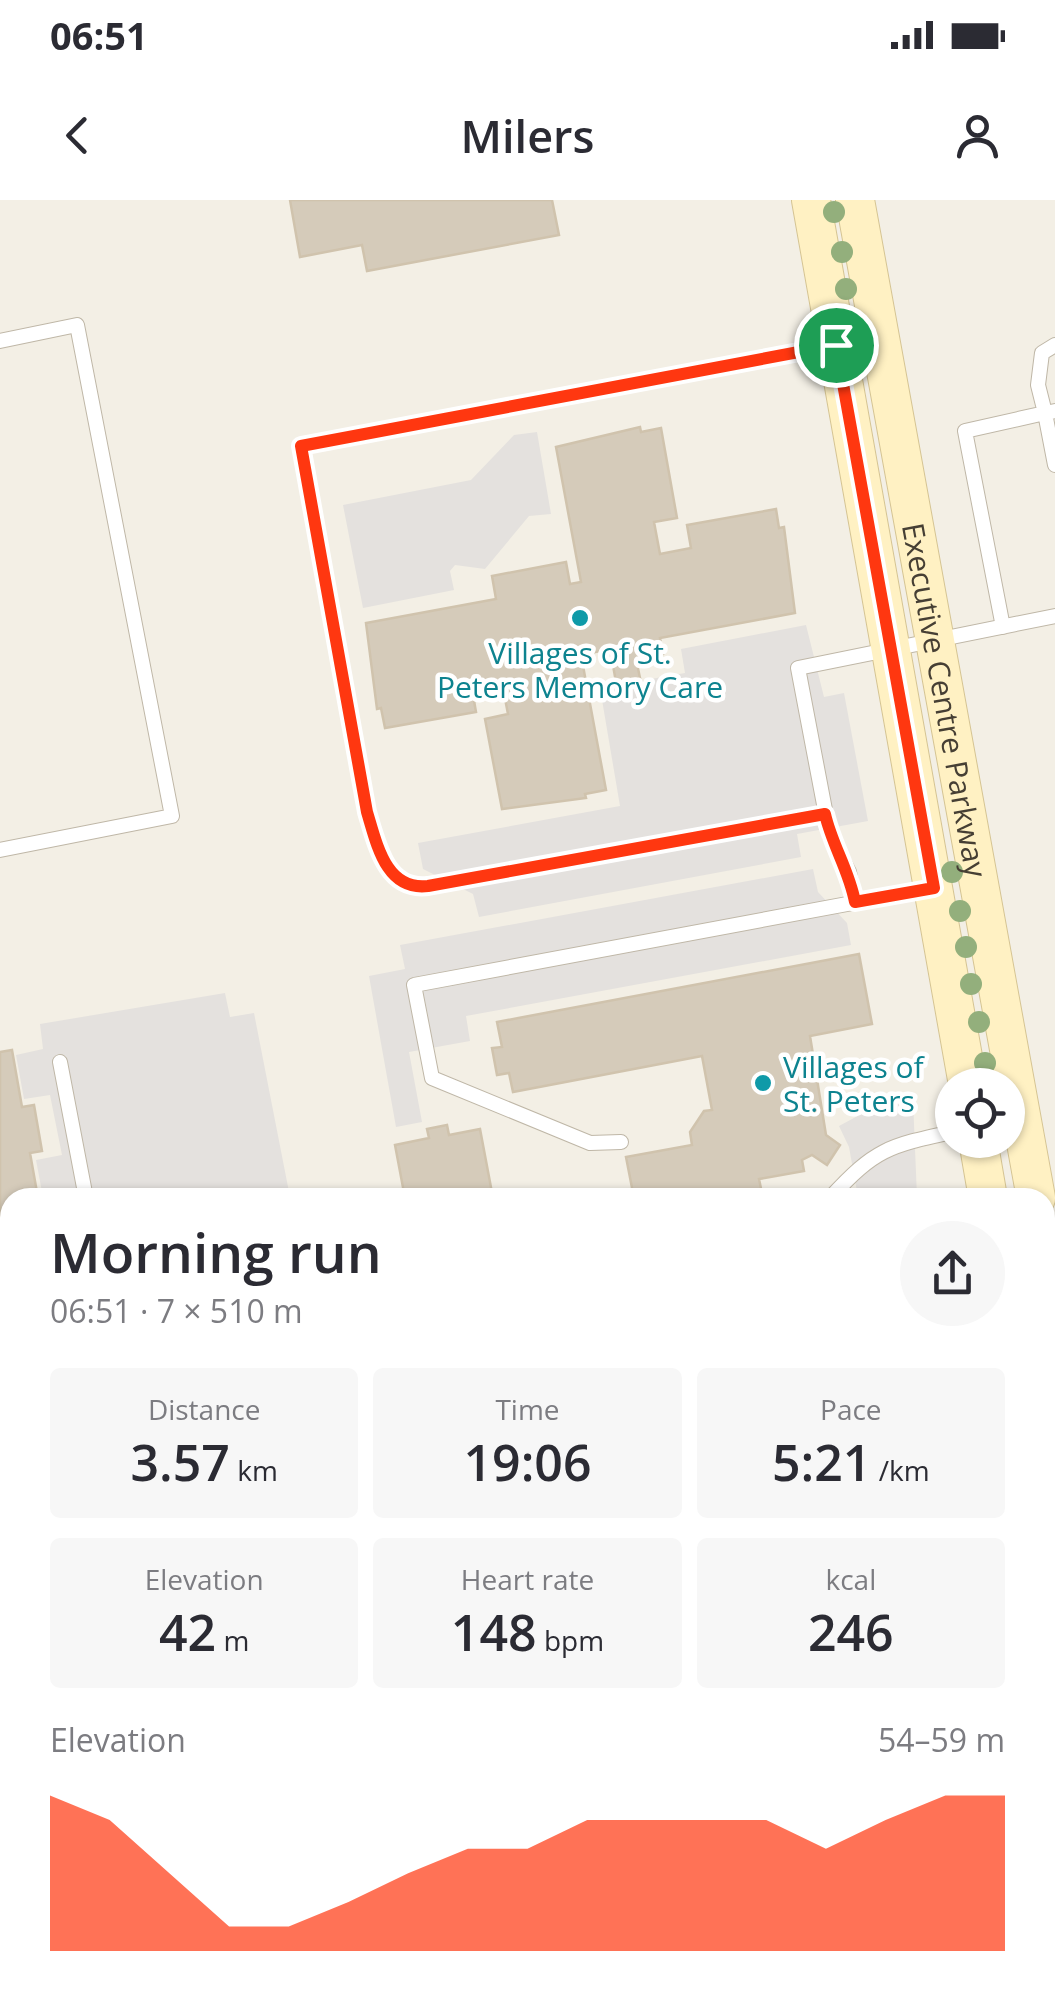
<!DOCTYPE html>
<html lang="en">
<head>
<meta charset="utf-8">
<style>
  body { margin:0; font-family:"Open Sans",sans-serif; background:#f7f7f7; color:#2b2b33; height:100vh; display:flex; flex-direction:column; font-size:38px; white-space:nowrap }
  * { box-sizing:border-box; margin:0 }
  p { font-size:32px; color:#7c7c81 }
  .icon { flex:none; width:55px; height:55px; fill:none; stroke:currentColor; stroke-width:2; stroke-linecap:round; stroke-linejoin:round }
  .map { position:relative; flex:1; overflow:hidden }
  .details { position:absolute; left:0px; top:988px; width:1055px; height:812px; display:flex; flex-direction:column; background:#fff; border-radius:30px 30px 0 0; box-shadow:0 2px 8px #0004 }
  .details>* { flex:none }
  .tools { position:absolute; left:935px; top:868px; display:grid; gap:20px }
  .tools a { display:grid; place-items:center; width:90px; height:90px; border-radius:50%; background:#fff; box-shadow:0 2px 8px #0004; font-size:50px }
  .pin { position:absolute; display:grid; place-items:center; width:85px; height:85px; color:#fff; margin:-42px; border:5px solid #fff; border-radius:50%; box-shadow:0 2px 10px #0007 }
  .round { display:grid; place-items:center; flex:none; width:105px; height:105px; border-radius:52px; background:#f7f7f7 }
  .headline { display:flex; align-items:center; justify-content:space-between; height:170px; padding:0 50px }
  h1 { font-size:55px; font-weight:600; line-height:75px }
  .figures { display:grid; grid-template-columns:repeat(3,1fr); gap:15px; height:170px; padding:10px 50px }
  .figures div { display:grid; align-content:center; border-radius:10px; background:#f7f7f7; text-align:center }
  .figures b { font-size:50px; font-weight:600 }
  .figures small { font-size:28px; font-weight:400 }
  .figures p { font-size:28px }
  .chart { height:280px; padding:20px 50px }
  .chart p { display:flex; justify-content:space-between }
  .chart svg { width:100%; height:180px; margin-top:10px; fill:#ff3710; opacity:.7 }
  .status { display:flex; justify-content:space-between; align-items:center; height:70px; padding:0 50px; background:#fff; direction:ltr }
  .status svg { height:28px; fill:currentColor }
  header { display:flex; justify-content:space-between; align-items:center; height:130px; padding:0 50px; background:#fff; font-size:45px; font-weight:600 }
  .map>svg:first-child { display:block }
  .commercial { fill:#f6e6cf }
  .parking { fill:#e4e1de }
  .building { fill:#d5cbba; stroke:#d0c3ad; stroke-width:2.5 }
  .lines { fill:none; stroke-linecap:round; stroke-linejoin:round }
  .lane-casing { stroke:#bfb7a7; stroke-width:16 }
  .secondary-casing { stroke:#d5c493; stroke-width:40 }
  .lane { stroke:#fff; stroke-width:14 }
  .secondary { stroke:#fff1c3; stroke-width:38 }
  .tree { fill:#93af7c }
  .route-casing { stroke:#fff; stroke-width:20 }
  .route { stroke:#ff3710; stroke-width:12 }
  .culture-dot { fill:#0f9aa8; stroke:#fff; stroke-width:4 }
  .labels { text-anchor:middle; dominant-baseline:central; stroke-width:9; stroke-linejoin:round; paint-order:stroke }
  .culture-label { font-size:30px; fill:#0d838f; stroke:#fff }
  .street-label { font-size:30px; fill:#463f34; stroke:#fff }
</style>
</head>
<body>
<div class="status"><b>06:51</b><svg viewBox="0 0 49 12"><path d="M0 12V9h3v3zM5 12V6h3v6zM10 12V3h3v9zM15 12V0h3v12zM26 1h20v11H26zM47 4h2v5h-2z"/></svg></div>
<header><svg class="icon" aria-label="back" viewBox="0 0 24 24"><path d="M15 5l-7 7 7 7"/></svg>Milers<svg class="icon" aria-label="person" viewBox="0 0 24 24"><circle cx="12" cy="8" r="4"/><path d="M4 21q1-7 8-7t8 7"/></svg></header>
<div class="map">
<svg width="1055" height="1799" viewBox="0 0 1055 1799">
  <rect width="100%" height="100%" fill="#f3efe5"/>
  <path class="commercial" d="M10 1659V1790H351L349 1799H0V1661Z"/>
  <path class="parking" d="M537 232 551 314 529 316 485 369 455 365 450 371 454 390 363 408 343 305 471 280 514 235Z
    M806 425 824 497 844 493 868 621 797 634 801 657 479 717 473 694 423 669 418 643 620 606 600 488 685 473 681 449Z
    M813 669 818 692 847 723 851 745 466 816 470 841 409 852 422 922 396 927 369 776 405 769 400 745Z
    M225 793 230 817 254 813 290 997H43L36 960 62 955 50 895 24 899 16 855 43 849 40 824Z
    M913 900 917 997H858L849 947 839 926 865 912Z
    M10 1047V1263L0 1264V1048Z
    M1045 1742 1055 1799H975L973 1790H1045Z
    M121 1790H337L336 1799H124Z
    M754 1790H834L836 1799H756Z"/>
  <path class="building" d="M290 0H552L559 35 367 71 362 45 300 57Z
    M640 227 641 232 661 228 677 318 654 322 660 354 691 348 687 325 776 309 779 328 784 327 795 413 660 438 663 454 636 459 640 478 616 482 610 449 581 455 606 590 585 594 586 598 502 609 485 519 508 514 502 483 472 489 476 512 385 528 381 508 377 509 366 423 496 399 492 376 566 362 570 384 581 382 556 247Z
    M859 754 872 824 810 836 826 935 840 945 827 965 812 955 802 960 804 971 759 979 763 998H634L626 957 692 945 690 932 704 911 712 910 702 856 513 892 509 873 497 875 492 848 502 847 497 822Z
    M12 850 22 907 34 905 42 951 30 953 38 998H10V1037L0 1039V852Z
    M447 925 449 935 480 929 493 998H405L395 945 429 938 427 929Z
    M10 1273V1480L0 1481V1275Z
    M10 1742V1790H94V1799H0V1743Z
    M844 1790H961L958 1799H841Z"/>
  <g class="lines">
    <g class="lane-casing">
      <path id="lane" d="M0 141 77 125 172 616 0 650
        M1055 145 1042 153 1038 185 1045 213 1055 211
        M1003 427 965 231 1045 213 1055 265
        M825 614 428 687C386 692 377 645 367 612L301 246 836 145
        M855 703 849 672 830 636 798 468 1055 416
        M60 862 86 998
        M621 942 590 943 432 878 414 785 933 688
        M830 998C875 949 888 946 952 932
        M0 1156 10 1154
        M0 1705 10 1706
        M658 1790 660 1799
        M733 1790 734 1799
        M429 1799 431 1790"/>
    </g>
    <g class="secondary-casing">
      <g id="secondary">
        <path d="M811 0 968 885"/>
        <path id="s1" d="M855 0 1036 998"/>
        <path d="M978 940 988 998"/>
        <path d="M1045 1047 1055 1102"/>
        <path d="M1045 1319 1055 1375"/>
        <path d="M1045 1428 1055 1427"/>
        <path d="M0 1558 10 1556"/>
        <path d="M0 1625 10 1623"/>
      </g>
    </g>
    <use href="#lane" class="lane"/>
    <use href="#secondary" class="secondary"/>
  </g>
  <g class="tree">
    <circle cx="834" cy="12" r="11"/>
    <circle cx="842" cy="52" r="11"/>
    <circle cx="846" cy="89" r="11"/>
    <circle cx="855" cy="138" r="11"/>
    <circle cx="952" cy="672" r="11"/>
    <circle cx="960" cy="711" r="11"/>
    <circle cx="966" cy="747" r="11"/>
    <circle cx="971" cy="784" r="11"/>
    <circle cx="979" cy="822" r="11"/>
    <circle cx="985" cy="863" r="11"/>
  </g>
  <g class="lines">
    <g class="route-casing">
      <path id="route" d="M836 145 934 688 855 702C849 670 832 645 825 614L428 686C386 691 377 645 367 612L301 246Z"/>
    </g>
    <use href="#route" class="route"/>
  </g>
  <g class="culture-dot">
    <circle cx="580" cy="418" r="10"/>
    <circle cx="763" cy="883" r="10"/>
  </g>
  <g class="labels">
    <g class="culture-label">
      <text x="580" y="452">Villages of St.<tspan x="580" dy="34">Peters Memory Care</tspan></text>
      <text x="783" y="866" text-anchor="start">Villages of<tspan x="783" dy="34">St. Peters</tspan></text>
    </g>
    <g class="street-label">
      <text stroke="none"><textPath href="#s1" startOffset="508">Executive Centre Parkway</textPath></text>
    </g>
  </g>
</svg>
<div class="tools">
<a><svg class="icon" aria-label="locate" viewBox="0 0 24 24"><circle cx="12" cy="12" r="6"/><path d="M12 2v4M12 18v4M2 12h4M18 12h4"/></svg></a>
</div>
<div class="pin" style="left:836px;top:145px;background:#1e9e55"><svg class="icon" aria-label="arrive" viewBox="0 0 24 24"><path d="M6 21V4h12l-3 4 3 4H6"/></svg></div>
<section class="details">
<div class="headline"><div><h1>Morning run</h1><p>06:51 · 7 × 510 m</p></div><a class="round"><svg class="icon" aria-label="share" viewBox="0 0 24 24"><path d="M12 15V3M7 8l5-5 5 5M5 13v7h14v-7"/></svg></a></div>
<div class="figures">
<div><p>Distance</p><b>3.57<small> km</small></b></div>
<div><p>Time</p><b>19:06</b></div>
<div><p>Pace</p><b>5:21<small> /km</small></b></div>
</div>
<div class="figures">
<div><p>Elevation</p><b>42<small> m</small></b></div>
<div><p>Heart rate</p><b>148<small> bpm</small></b></div>
<div><p>kcal</p><b>246</b></div>
</div>
<div class="chart"><p><span>Elevation</span>54–59 m</p>
<svg viewBox="0 0 160 44" preserveAspectRatio="none"><path d="M0 44V6L10 12L20 25L30 38L40 38L50 32L60 25L70 19L80 19L90 12L100 12L110 12L120 12L130 19L140 12L150 6L160 6V44z"/></svg>
</div>
</section>
</div>
</body>
</html>
